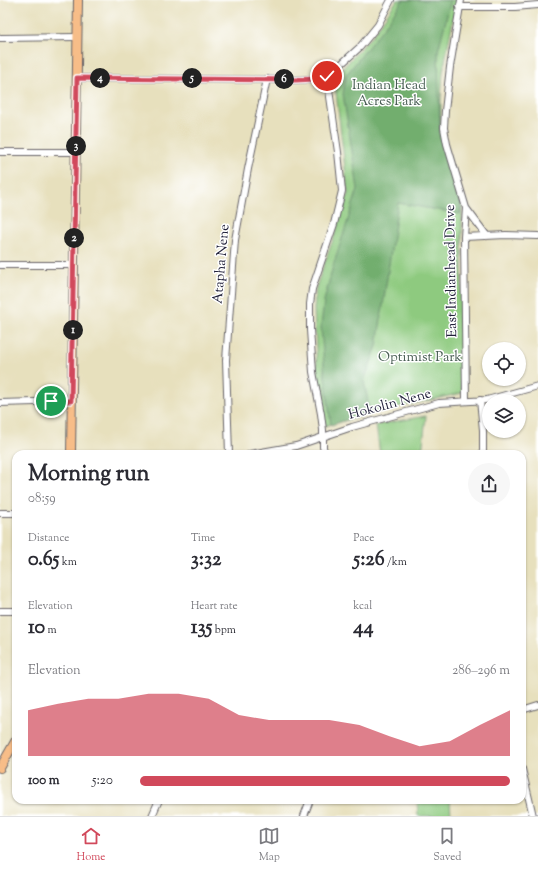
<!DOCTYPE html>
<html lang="en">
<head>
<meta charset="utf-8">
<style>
  body { margin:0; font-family:"Sorts Mill Goudy",serif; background:#f7f7f7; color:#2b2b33; height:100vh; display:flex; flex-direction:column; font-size:15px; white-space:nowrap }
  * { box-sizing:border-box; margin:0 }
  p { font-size:13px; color:#7c7c81 }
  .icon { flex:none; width:22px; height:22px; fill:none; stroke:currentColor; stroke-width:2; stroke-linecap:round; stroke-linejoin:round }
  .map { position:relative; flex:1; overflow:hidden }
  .panel { position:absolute; left:12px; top:450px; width:514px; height:354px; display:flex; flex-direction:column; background:#fff; border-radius:12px; box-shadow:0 1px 3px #0004 }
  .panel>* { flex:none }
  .fabs { position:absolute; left:482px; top:342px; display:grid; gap:8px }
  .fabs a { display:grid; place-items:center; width:44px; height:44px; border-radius:50%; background:#fff; box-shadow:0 1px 3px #0004; font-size:20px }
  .pin { position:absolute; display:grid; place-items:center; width:34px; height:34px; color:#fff; margin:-17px; border:2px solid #fff; border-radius:50%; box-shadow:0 1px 4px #0007 }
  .km { position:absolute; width:20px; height:20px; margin:-10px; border-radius:50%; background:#222; color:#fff; font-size:11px; line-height:20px; text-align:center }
  .round { display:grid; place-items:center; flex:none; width:42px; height:42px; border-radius:21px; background:#f7f7f7 }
  .summary { display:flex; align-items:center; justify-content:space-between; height:68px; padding:0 16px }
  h1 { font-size:22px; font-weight:800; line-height:30px }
  .figures { display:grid; grid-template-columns:repeat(3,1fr); gap:6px; height:68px; padding:4px 16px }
  .figures div { display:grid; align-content:center }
  .figures b { font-size:20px; font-weight:800 }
  .figures small { font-size:11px; font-weight:400 }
  .figures p { font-size:11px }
  .chart { height:112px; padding:8px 16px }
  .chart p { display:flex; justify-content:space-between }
  .chart svg { width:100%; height:72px; margin-top:4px; fill:#d1495b; opacity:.7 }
  ul { padding:0 16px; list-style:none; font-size:13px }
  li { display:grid; grid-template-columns:64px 48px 1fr; align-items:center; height:30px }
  li i { height:10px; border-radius:5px; background:#d1495b }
  .tabs { display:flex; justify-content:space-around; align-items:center; height:56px; border-top:1px solid #e1e1e2; background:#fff; font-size:11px; color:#7c7c81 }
  .tabs a { display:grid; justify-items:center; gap:2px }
  .tabs .current { color:#d1495b }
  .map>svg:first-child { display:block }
  .green { fill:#8eca7f; stroke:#58765d }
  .forest { fill:#72ae6e; stroke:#4a6854 }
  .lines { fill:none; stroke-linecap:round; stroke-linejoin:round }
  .minor-casing { stroke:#676468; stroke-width:8 }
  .major-casing { stroke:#676468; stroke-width:10 }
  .minor { stroke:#fff; stroke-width:6 }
  .major { stroke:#f7bd88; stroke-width:8 }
  .route-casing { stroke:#fff; stroke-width:8 }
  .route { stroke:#d1495b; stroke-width:5 }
  .labels { text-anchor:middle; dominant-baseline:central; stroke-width:3; stroke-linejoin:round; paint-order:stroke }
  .park-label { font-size:14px; fill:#485d53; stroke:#fff }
  .street-label { font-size:14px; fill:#22223b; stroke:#fff }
</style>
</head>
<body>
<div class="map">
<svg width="538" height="816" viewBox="0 0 538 816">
  <rect width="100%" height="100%" fill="#fff"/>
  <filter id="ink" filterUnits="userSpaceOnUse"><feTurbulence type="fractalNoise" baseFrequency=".025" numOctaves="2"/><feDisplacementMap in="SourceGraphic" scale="8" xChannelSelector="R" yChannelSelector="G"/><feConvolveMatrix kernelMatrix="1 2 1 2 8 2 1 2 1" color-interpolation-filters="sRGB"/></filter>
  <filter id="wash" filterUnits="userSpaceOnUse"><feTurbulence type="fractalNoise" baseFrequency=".012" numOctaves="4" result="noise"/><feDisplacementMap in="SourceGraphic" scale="16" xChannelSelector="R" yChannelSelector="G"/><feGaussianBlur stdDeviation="0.9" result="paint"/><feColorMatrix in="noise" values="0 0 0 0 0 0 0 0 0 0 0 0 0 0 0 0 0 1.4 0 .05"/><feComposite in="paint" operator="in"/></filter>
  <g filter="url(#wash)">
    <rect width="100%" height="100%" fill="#e7e0bd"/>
    <path class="green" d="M397 0H457L443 71 441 98V128L444 142 462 204V393L372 413 325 426 317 372 314 309 316 287 335 234 348 193 335 84 343 68 372 36Z
      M426 416 422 454H380L376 425Z
      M417 800H450L451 816H418Z"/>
    <path class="forest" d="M403 0H451L438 51 440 138 461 205 460 214 398 203 377 346 364 381 370 413 331 425 325 377 321 327 324 301 333 266 358 189 343 94 346 75 384 27Z"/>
  </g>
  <g filter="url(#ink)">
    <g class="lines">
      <g class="minor-casing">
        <path id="minor" d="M461 0 450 67 445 111 444 128 447 144 466 208 464 237 466 400
          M459 7H515L538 5
          M0 38 77 37
          M77 78 296 80 314 79 327 76 339 66 360 47 378 25 391 0
          M0 152H76
          M466 208 487 236
          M464 237 506 235 538 236
          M0 265H74
          M480 400 483 430V454
          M0 403 71 401
          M229 454 226 360 235 240 248 169 267 79
          M250 454 296 446 352 427 439 403 487 400 538 386
          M325 454 323 447V430L321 414 313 372 310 330V304L312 289 334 224 342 191 338 152 327 76
          M0 513H16
          M0 611H16
          M522 710 538 705
          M522 769 533 816
          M152 816 159 800
          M304 816 310 800"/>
      </g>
      <g class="major-casing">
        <path id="major" d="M71 454 78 0
          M0 768 16 740"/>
      </g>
      <use href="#minor" class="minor"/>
      <use href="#major" class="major"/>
    </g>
  </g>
  <g class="lines" filter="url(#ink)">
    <g class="route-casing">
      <path id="route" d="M51 401H71L77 78 296 80 314 79 327 76"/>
    </g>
    <use href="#route" class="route"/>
  </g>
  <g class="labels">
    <g class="park-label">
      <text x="389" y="86">Indian Head<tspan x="389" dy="16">Acres Park</tspan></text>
      <text x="420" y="358">Optimist Park</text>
    </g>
    <g class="street-label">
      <text transform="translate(222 264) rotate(-85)">Atapha Nene</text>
      <text transform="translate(452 271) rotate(-91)">East Indianhead Drive</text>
      <text transform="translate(390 405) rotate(-15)">Hokolin Nene</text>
    </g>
  </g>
</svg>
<div class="fabs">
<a><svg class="icon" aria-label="locate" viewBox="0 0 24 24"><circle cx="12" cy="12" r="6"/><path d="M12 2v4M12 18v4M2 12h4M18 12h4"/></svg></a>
<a><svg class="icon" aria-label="layers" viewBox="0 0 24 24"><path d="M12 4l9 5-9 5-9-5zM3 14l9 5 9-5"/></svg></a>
</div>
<div class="pin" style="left:51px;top:401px;background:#1e9e55"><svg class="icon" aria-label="arrive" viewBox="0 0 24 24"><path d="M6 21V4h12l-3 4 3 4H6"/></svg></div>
<div class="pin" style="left:327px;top:76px;background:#d93025"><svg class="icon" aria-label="check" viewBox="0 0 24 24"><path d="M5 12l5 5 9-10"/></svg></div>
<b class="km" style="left:73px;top:330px">1</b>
<b class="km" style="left:74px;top:238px">2</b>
<b class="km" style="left:76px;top:146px">3</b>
<b class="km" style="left:100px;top:78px">4</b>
<b class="km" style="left:192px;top:78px">5</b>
<b class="km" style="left:284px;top:79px">6</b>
<section class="panel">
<div class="summary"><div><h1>Morning run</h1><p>08:59</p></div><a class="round"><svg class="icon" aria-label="share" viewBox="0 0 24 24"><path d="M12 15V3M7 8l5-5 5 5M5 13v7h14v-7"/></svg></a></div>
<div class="figures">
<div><p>Distance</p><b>0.65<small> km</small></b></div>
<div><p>Time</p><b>3:32</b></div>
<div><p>Pace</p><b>5:26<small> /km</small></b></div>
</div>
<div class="figures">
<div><p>Elevation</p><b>10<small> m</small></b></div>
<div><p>Heart rate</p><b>135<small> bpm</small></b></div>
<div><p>kcal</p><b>44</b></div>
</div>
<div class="chart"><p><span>Elevation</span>286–296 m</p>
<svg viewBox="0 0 160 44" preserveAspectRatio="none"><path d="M0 44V16L10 12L20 9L30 9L40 6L50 6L60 9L70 19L80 22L90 22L100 22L110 25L120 32L130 38L140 35L150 25L160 16V44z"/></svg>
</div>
<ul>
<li><b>100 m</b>5:20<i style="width:100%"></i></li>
</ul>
</section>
</div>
<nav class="tabs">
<a class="current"><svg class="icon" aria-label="home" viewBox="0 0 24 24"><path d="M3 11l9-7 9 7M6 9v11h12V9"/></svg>Home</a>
<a><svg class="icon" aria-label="map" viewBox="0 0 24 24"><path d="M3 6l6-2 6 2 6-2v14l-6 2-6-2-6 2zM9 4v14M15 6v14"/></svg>Map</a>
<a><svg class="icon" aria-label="saved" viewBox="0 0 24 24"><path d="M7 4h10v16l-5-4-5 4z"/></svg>Saved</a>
</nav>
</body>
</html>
